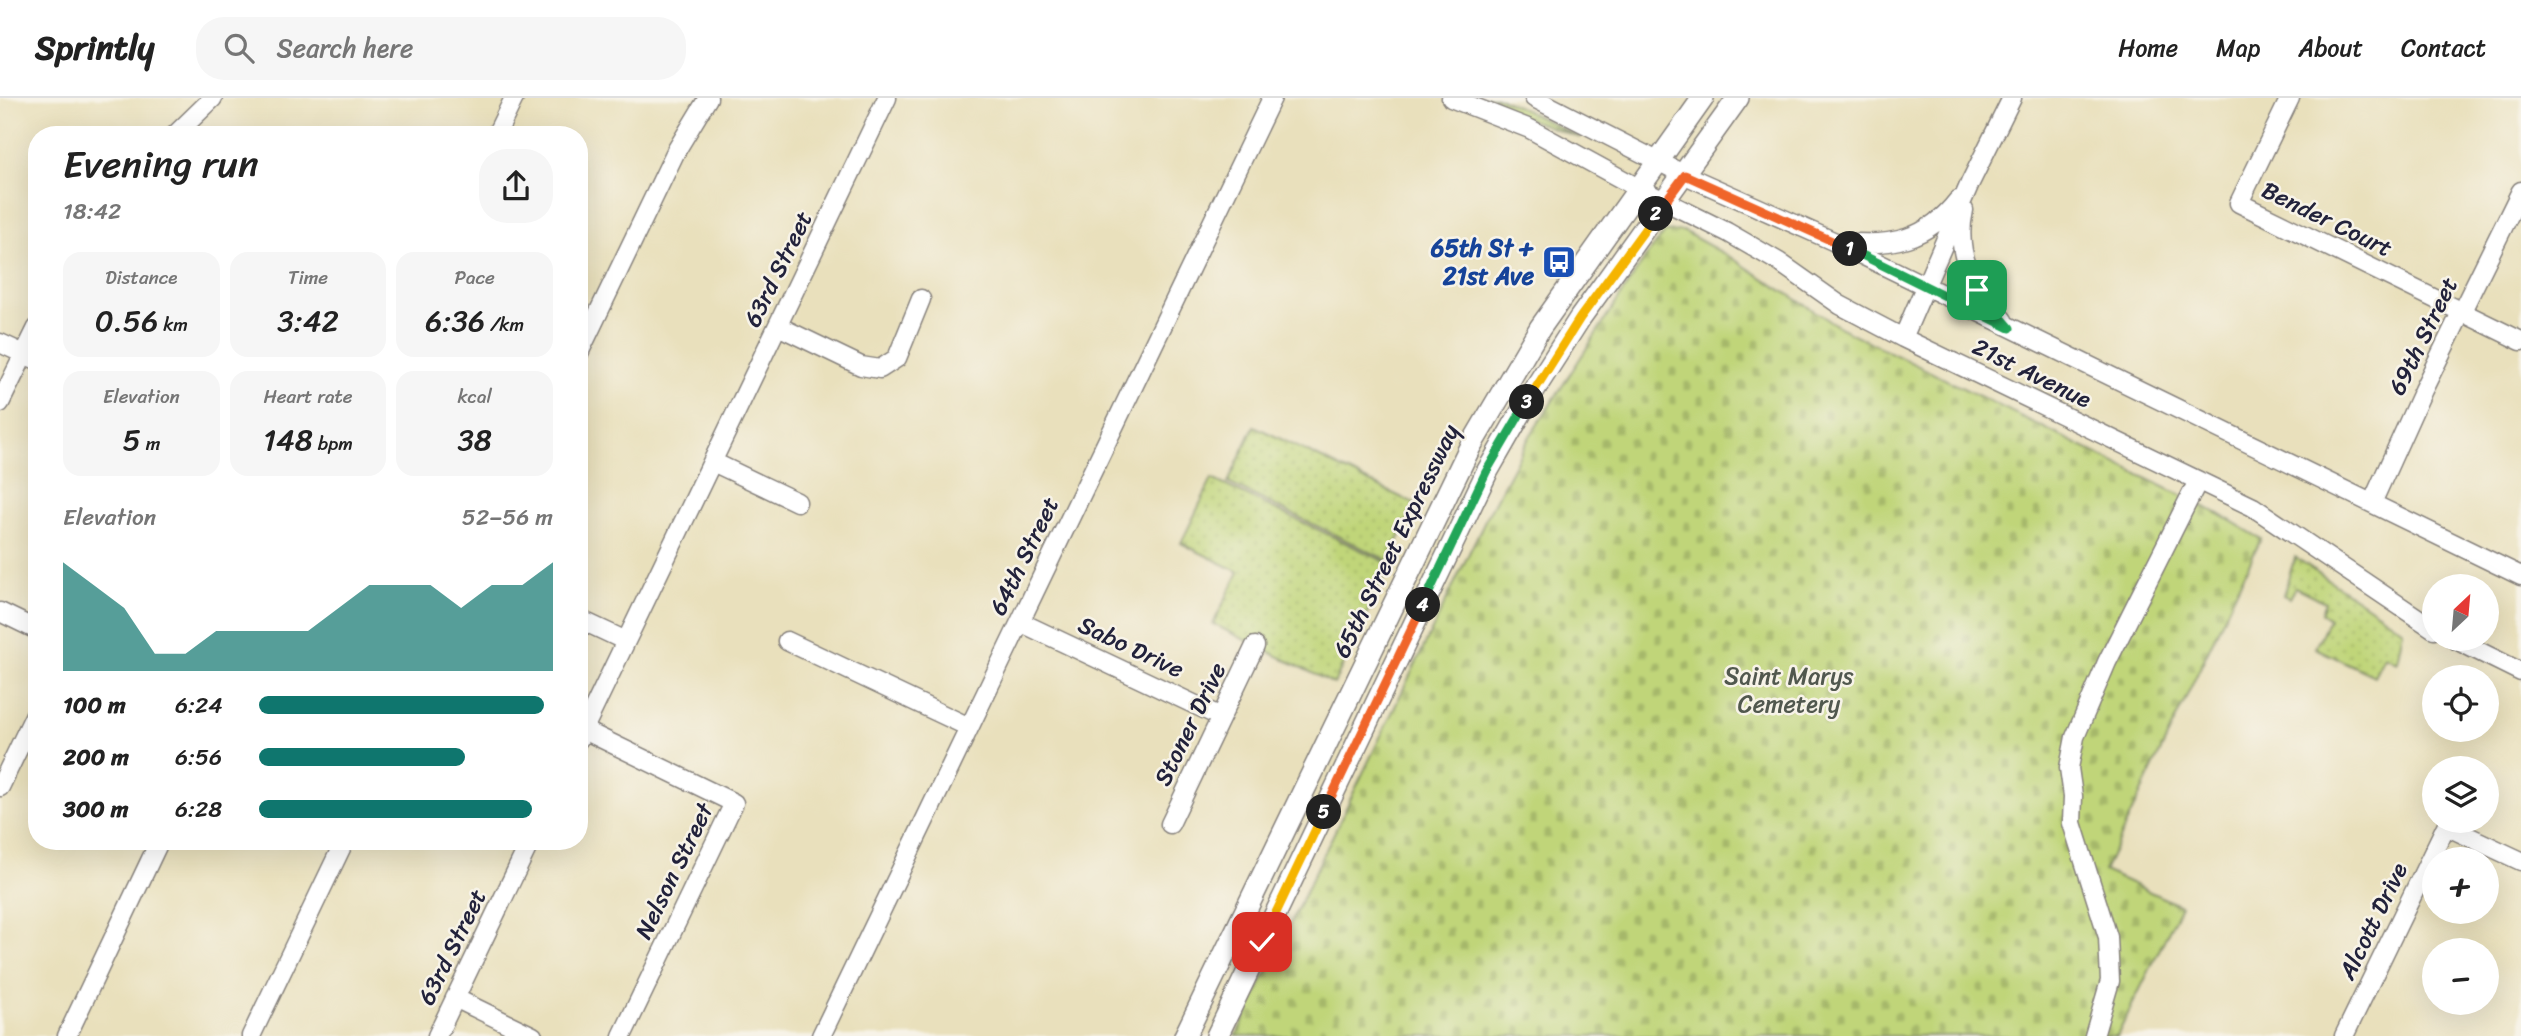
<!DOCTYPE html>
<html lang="en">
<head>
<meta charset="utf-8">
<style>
  body { margin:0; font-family:Sriracha,sans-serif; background:#f6f6f6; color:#222; height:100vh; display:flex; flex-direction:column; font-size:26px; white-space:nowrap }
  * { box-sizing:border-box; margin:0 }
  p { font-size:23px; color:#767676 }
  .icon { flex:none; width:38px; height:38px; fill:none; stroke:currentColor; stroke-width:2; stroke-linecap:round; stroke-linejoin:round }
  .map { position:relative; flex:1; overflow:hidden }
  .panel { position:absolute; left:28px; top:28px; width:560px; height:724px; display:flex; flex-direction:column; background:#fff; border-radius:28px; box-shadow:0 7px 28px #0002 }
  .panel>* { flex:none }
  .needle { width:46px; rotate:26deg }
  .buttons { position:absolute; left:2422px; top:476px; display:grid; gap:14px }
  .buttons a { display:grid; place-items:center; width:77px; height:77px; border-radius:50%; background:#fff; box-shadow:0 7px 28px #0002; font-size:35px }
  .pin { position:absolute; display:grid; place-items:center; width:60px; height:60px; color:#fff; margin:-30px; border-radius:14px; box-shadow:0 4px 10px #0006 }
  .km { position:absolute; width:35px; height:35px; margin:-18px; border-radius:50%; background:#222; color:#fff; font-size:19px; line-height:35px; text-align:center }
  .round { display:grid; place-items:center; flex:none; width:74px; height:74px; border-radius:28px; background:#f6f6f6 }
  .summary { display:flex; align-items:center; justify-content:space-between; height:119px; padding:0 35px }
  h1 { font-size:38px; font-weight:600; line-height:52px }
  .metrics { display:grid; grid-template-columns:repeat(3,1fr); gap:10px; height:119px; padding:7px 35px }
  .metrics div { display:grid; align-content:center; border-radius:18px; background:#f6f6f6; text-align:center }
  .metrics b { font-size:30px; font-weight:600 }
  .metrics small { font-size:19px; font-weight:400 }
  .metrics p { font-size:19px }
  .chart { height:196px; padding:14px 35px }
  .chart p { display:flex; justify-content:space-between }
  .chart svg { width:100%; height:126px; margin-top:7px; fill:#0f766e; opacity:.7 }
  ul { padding:0 35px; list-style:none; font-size:23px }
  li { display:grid; grid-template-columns:112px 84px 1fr; align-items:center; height:52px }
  li i { height:18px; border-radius:9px; background:#0f766e }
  header { display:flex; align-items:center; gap:42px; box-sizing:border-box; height:98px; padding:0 35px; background:#fff; border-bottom:2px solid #e0e0e0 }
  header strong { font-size:33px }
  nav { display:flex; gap:38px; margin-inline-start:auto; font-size:24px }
  .search { width:490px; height:63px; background:#f6f6f6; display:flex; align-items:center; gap:18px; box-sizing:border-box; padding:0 24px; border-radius:28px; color:#767676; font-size:26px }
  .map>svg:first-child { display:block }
  .grass { fill:url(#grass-dots); stroke:#717c5a; stroke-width:2 }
  .cemetery { fill:url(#cemetery-stones); stroke:#717c5a; stroke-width:2 }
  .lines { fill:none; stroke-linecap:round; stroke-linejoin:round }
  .minor-casing { stroke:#86817c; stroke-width:21 }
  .major-casing { stroke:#86817c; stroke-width:24 }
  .minor { stroke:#fff; stroke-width:18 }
  .major { stroke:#fff; stroke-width:21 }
  .split-1-casing { stroke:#fff; stroke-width:14 }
  .split-2-casing { stroke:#fff; stroke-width:14 }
  .split-3-casing { stroke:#fff; stroke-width:14 }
  .split-4-casing { stroke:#fff; stroke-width:14 }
  .split-5-casing { stroke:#fff; stroke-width:14 }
  .split-6-casing { stroke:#fff; stroke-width:14 }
  .split-1 { stroke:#22a559; stroke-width:9 }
  .split-2 { stroke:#f0652b; stroke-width:9 }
  .split-3 { stroke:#f5b400; stroke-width:9 }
  .split-4 { stroke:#22a559; stroke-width:9 }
  .split-5 { stroke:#f0652b; stroke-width:9 }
  .split-6 { stroke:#f5b400; stroke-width:9 }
  .labels { text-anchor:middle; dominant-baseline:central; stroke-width:5; stroke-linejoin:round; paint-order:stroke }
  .street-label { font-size:24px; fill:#22223b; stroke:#f7f3e8 }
  .transit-label { font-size:24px; font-weight:bold; fill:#164399; stroke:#f7f3e8; text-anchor:end }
  .park-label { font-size:24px; fill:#51584e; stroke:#f7f3e8 }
</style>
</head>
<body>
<header>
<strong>Sprintly</strong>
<div class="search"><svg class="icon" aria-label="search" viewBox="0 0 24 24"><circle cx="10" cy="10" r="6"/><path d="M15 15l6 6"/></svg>Search here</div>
<nav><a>Home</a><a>Map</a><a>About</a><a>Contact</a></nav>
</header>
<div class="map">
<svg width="2521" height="938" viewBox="0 0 2521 938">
  <defs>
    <pattern id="grass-dots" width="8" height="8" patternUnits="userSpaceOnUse" patternTransform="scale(1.75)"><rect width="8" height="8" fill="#c0d579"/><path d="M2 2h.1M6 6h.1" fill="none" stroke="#a5b76a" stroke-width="1.8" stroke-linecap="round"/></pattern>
    <pattern id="cemetery-stones" width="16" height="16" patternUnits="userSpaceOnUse" patternTransform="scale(1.75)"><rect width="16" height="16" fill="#c0d579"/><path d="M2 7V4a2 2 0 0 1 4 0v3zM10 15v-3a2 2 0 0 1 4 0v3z" fill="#a5b76a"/></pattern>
  </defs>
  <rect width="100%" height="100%" fill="#f7f3e8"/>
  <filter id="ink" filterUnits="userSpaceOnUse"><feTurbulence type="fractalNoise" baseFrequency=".0143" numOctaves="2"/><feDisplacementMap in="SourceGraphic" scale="14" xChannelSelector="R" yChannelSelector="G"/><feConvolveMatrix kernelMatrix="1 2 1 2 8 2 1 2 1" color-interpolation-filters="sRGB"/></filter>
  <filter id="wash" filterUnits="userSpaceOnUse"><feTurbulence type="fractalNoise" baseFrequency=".00686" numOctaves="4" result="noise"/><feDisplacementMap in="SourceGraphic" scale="28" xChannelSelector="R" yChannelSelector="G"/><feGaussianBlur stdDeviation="1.57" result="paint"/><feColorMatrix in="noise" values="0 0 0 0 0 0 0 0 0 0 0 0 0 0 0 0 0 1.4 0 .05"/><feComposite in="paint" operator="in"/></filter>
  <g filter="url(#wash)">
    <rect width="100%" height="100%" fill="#e9e0bc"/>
    <path class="grass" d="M1471 0H1501L1581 40Z
      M1254 328 1415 406 1389 463 1228 385Z
      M1212 381 1390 466 1334 586 1213 526 1239 474 1181 445Z
      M2295 459 2403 532 2397 564 2384 558 2374 578 2315 550 2329 521 2321 515 2325 504 2295 489 2289 500 2283 497Z"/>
    <path class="cemetery" d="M1683 133 1732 160 1841 230 2219 416 2261 441 2104 773 2181 808 2117 938H1236L1486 420 1530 338 1645 160 1665 134Z"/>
  </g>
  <g filter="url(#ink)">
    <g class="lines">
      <g class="minor-casing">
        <path id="minor" d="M1451 0 1530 31 1638 90 1727 134 1779 164 1840 207 1903 240 2253 409 2434 531
          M1534 0 1685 77 1833 143 2521 478
          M2290 0 2239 105 2521 243
          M175 37 213 0
          M496 37 514 0
          M1964 112C1954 156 1973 191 2003 222
          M1843 144C1891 149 1927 142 1958 102
          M778 228 861 268 880 271 897 260 921 201
          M1903 240 1970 85 2012 0
          M0 245 37 262
          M579 255 676 53 708 0
          M0 305 37 230
          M713 364 797 404
          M2372 405 2423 292 2521 93
          M0 514 37 532
          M579 521 626 543
          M1020 524 1221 619
          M2454 541 2521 574
          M787 543 969 629
          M584 632 734 705 622 938
          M579 641 887 0
          M0 689 37 612
          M1170 726 1255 548
          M455 900 533 938
          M67 938 159 744
          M251 938 344 744
          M437 938 530 744
          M821 938 1272 0
          M2094 938 2110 883 2108 839 2072 725 2073 698 2069 670 2075 639 2107 564 2198 383
          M2344 938 2446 728 2521 763"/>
      </g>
      <g class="major-casing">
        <path id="major" d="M1185 938 1470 349 1540 230 1703 0
          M1217 938 1487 374 1534 292 1580 220 1738 0"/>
      </g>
      <use href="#minor" class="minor"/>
      <use href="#major" class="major"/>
    </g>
  </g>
  <g class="lines" filter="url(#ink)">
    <g class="split-1-casing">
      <path id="split-1" d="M1850 151 2010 230 1977 192"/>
    </g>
    <g class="split-2-casing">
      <path id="split-2" d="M1656 116 1685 77 1850 151"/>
    </g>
    <g class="split-3-casing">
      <path id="split-3" d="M1527 304 1580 220 1656 116"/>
    </g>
    <g class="split-4-casing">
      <path id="split-4" d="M1423 507 1486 374 1527 304"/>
    </g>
    <g class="split-5-casing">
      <path id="split-5" d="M1324 714 1423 507"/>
    </g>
    <g class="split-6-casing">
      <path id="split-6" d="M1262 844 1324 714"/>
    </g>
    <use href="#split-1" class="split-1"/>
    <use href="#split-2" class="split-2"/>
    <use href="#split-3" class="split-3"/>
    <use href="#split-4" class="split-4"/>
    <use href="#split-5" class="split-5"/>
    <use href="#split-6" class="split-6"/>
  </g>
  <defs>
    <g id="bus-square" transform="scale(1.75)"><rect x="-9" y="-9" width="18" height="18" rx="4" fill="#1a4fb4" stroke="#f7f3e8"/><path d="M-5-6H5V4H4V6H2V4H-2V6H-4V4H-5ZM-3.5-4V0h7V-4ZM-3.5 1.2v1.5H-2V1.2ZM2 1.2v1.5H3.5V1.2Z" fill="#fff"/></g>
  </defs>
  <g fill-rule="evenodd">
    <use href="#bus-square" x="1559" y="164"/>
  </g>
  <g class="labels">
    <g class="street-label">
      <text transform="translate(2327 121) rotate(26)">Bender Court</text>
      <text transform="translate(778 171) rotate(-64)">63rd Street</text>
      <text transform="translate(2423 238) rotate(-64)">69th Street</text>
      <text transform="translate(2032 275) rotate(26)">21st Avenue</text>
      <text transform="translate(1396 443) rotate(-64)">65th Street Expressway</text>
      <text transform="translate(1024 458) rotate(-64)">64th Street</text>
      <text transform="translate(1131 549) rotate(25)">Sabo Drive</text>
      <text transform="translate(1190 626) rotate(-64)">Stoner Drive</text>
      <text transform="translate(674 773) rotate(-64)">Nelson Street</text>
      <text transform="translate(2373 823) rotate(-64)">Alcott Drive</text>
      <text transform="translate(452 849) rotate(-64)">63rd Street</text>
    </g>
    <g class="transit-label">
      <text x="1534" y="150">65th St +<tspan x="1534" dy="28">21st Ave</tspan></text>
    </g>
    <g class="park-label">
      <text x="1789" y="578">Saint Marys<tspan x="1789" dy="28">Cemetery</tspan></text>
    </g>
  </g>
</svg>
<div class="buttons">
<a><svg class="needle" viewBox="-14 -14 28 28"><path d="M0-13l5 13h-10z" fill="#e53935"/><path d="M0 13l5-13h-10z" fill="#767676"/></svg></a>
<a><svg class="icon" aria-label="locate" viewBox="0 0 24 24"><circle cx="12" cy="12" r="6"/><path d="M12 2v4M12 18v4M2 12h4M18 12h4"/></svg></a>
<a><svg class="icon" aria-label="layers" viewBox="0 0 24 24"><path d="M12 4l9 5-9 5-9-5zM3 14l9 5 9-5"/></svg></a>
<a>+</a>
<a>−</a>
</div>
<div class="pin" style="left:1977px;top:192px;background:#1e9e55"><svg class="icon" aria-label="arrive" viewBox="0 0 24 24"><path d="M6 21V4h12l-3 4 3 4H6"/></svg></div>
<div class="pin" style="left:1262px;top:844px;background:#d93025"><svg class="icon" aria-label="check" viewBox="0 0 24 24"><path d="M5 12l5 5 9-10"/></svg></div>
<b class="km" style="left:1850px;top:151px">1</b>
<b class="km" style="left:1656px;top:116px">2</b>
<b class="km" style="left:1527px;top:304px">3</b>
<b class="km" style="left:1423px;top:507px">4</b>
<b class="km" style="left:1324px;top:714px">5</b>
<section class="panel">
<div class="summary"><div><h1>Evening run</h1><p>18:42</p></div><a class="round"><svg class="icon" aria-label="share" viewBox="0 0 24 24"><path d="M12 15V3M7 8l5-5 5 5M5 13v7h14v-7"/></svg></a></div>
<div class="metrics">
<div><p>Distance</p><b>0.56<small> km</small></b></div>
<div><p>Time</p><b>3:42</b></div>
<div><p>Pace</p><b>6:36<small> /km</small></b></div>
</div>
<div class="metrics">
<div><p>Elevation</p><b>5<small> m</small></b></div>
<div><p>Heart rate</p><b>148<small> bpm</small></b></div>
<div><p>kcal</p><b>38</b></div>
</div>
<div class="chart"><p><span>Elevation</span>52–56 m</p>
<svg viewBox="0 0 160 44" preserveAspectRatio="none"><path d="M0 44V6L10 14L20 22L30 38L40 38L50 30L60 30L70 30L80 30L90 22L100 14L110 14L120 14L130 22L140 14L150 14L160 6V44z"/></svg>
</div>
<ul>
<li><b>100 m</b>6:24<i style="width:97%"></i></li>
<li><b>200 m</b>6:56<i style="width:70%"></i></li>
<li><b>300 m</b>6:28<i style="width:93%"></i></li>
</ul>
</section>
</div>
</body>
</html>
